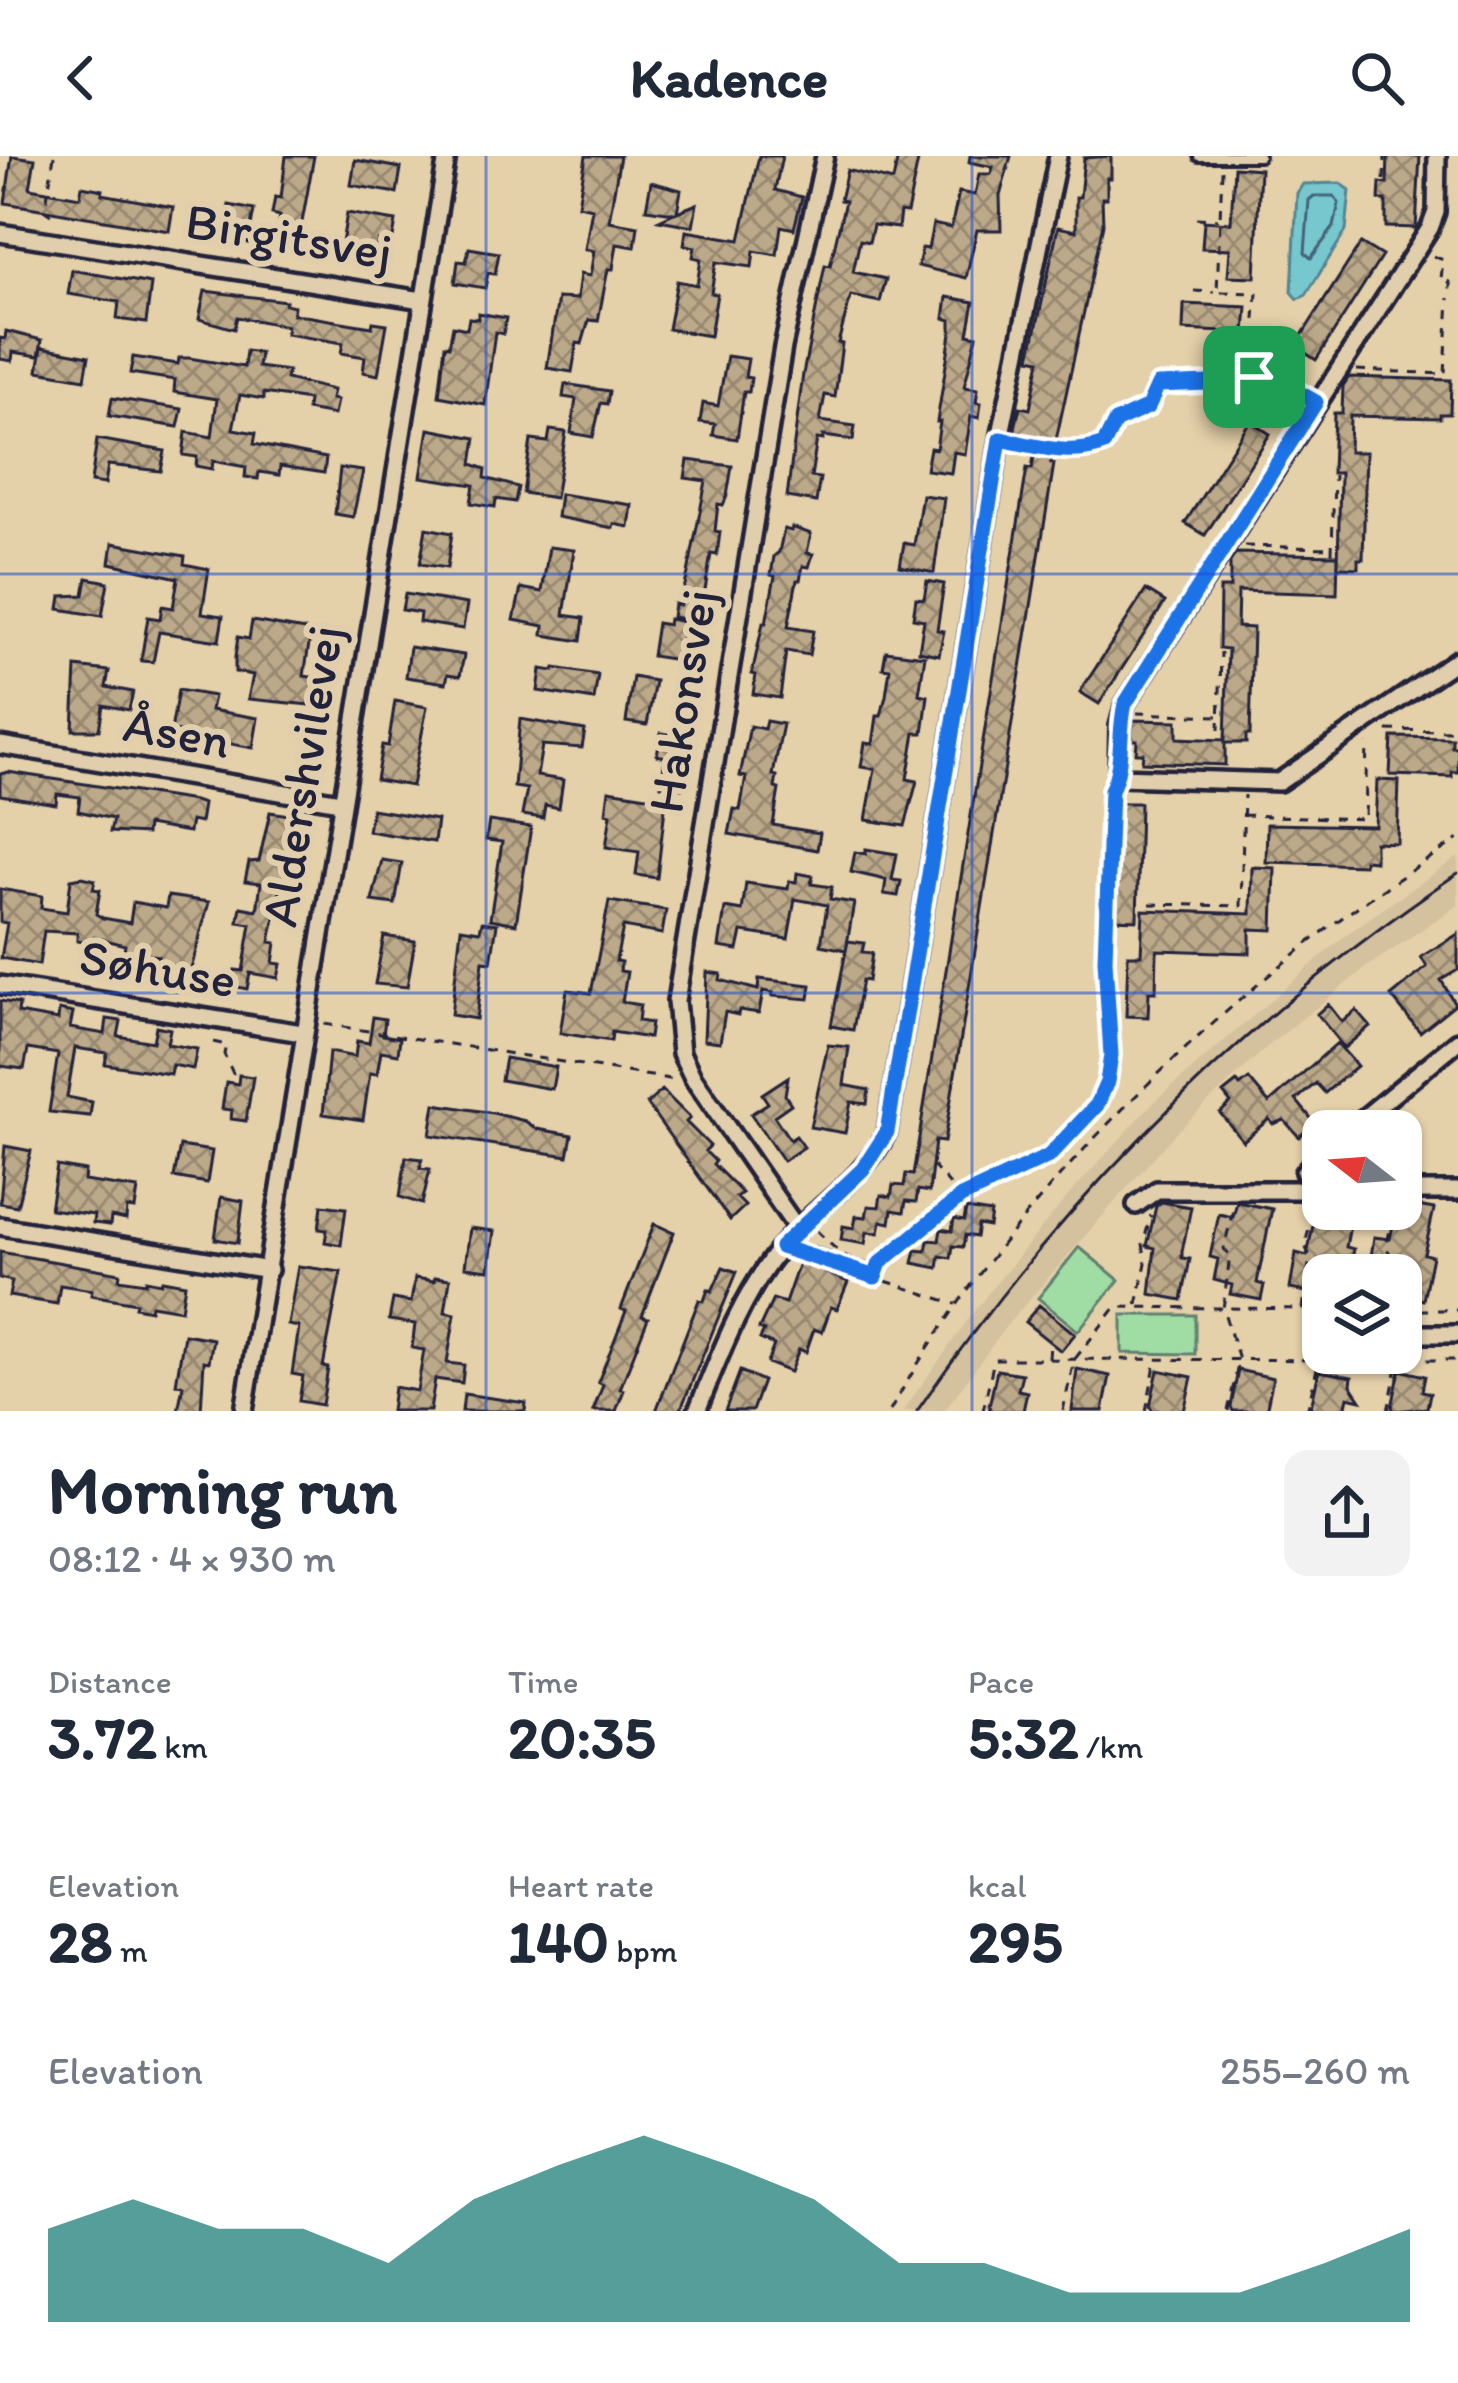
<!DOCTYPE html>
<html lang="en">
<head>
<meta charset="utf-8">
<style>
  body { margin:0; font-family:Itim,sans-serif; background:#f2f2f3; color:#1f2937; height:100vh; display:flex; flex-direction:column; font-size:45px; white-space:nowrap }
  * { box-sizing:border-box; margin:0 }
  p { font-size:39px; color:#747a83 }
  .icon { flex:none; width:66px; height:66px; fill:none; stroke:currentColor; stroke-width:2; stroke-linecap:round; stroke-linejoin:round }
  .map { position:relative; height:1255px; overflow:hidden }
  .side { display:flex; flex-direction:column; background:#fff; flex:1 }
  .side>* { flex:none }
  .needle { width:78px; rotate:287deg }
  .fabs { position:absolute; left:1302px; top:954px; display:grid; gap:24px }
  .fabs a { display:grid; place-items:center; width:120px; height:120px; border-radius:24px; background:#fff; box-shadow:0 3px 9px #0004; font-size:60px }
  .pin { position:absolute; display:grid; place-items:center; width:102px; height:102px; color:#fff; margin:-51px; border-radius:24px; box-shadow:0 6px 18px #0006 }
  .round { display:grid; place-items:center; flex:none; width:126px; height:126px; border-radius:24px; background:#f2f2f3 }
  .head { display:flex; align-items:center; justify-content:space-between; height:204px; padding:0 48px }
  h1 { font-size:66px; font-weight:700; line-height:90px }
  .stats { display:grid; grid-template-columns:repeat(3,1fr); gap:18px; height:204px; padding:12px 48px }
  .stats div { display:grid; align-content:center }
  .stats b { font-size:60px; font-weight:700 }
  .stats small { font-size:33px; font-weight:400 }
  .stats p { font-size:33px }
  .chart { height:336px; padding:24px 48px }
  .chart p { display:flex; justify-content:space-between }
  .chart svg { width:100%; height:216px; margin-top:12px; fill:#0f766e; opacity:.7 }
  header { display:flex; justify-content:space-between; align-items:center; height:156px; padding:0 48px; background:#fff; font-size:54px; font-weight:700 }
  .map>svg:first-child { display:block }
  .built { fill:#d4c19d }
  .park { fill:#a0dda4; stroke:#618070; stroke-width:3 }
  .water { fill:#76c7ce; stroke:#548593; stroke-width:3 }
  .lines { fill:none; stroke-linecap:round; stroke-linejoin:round }
  .shore { stroke:#446476; stroke-width:3 }
  .building { fill:url(#building-cross-hatch); stroke:#22223b; stroke-width:3 }
  .service-casing { stroke:#22223b; stroke-width:16 }
  .minor-casing { stroke:#22223b; stroke-width:24 }
  .path { stroke:#22223b; stroke-width:3; stroke-dasharray:9 9; stroke-linecap:butt }
  .service { stroke:#e0ceac; stroke-width:8 }
  .minor { stroke:#e0ceac; stroke-width:15 }
  .tram { stroke:#22223b; stroke-width:3 }
  .route-casing { stroke:#fff; stroke-width:24 }
  .route { stroke:#1a73e8; stroke-width:15 }
  .grid { fill:none; stroke:#1d4ed8; stroke-width:3; stroke-opacity:0.55 }
  .labels { text-anchor:middle; dominant-baseline:central; stroke-width:12; stroke-linejoin:round; paint-order:stroke }
  .street-label { font-size:51px; fill:#22223b; stroke:#e0ceac }
</style>
</head>
<body>
<header><svg class="icon" aria-label="back" viewBox="0 0 24 24"><path d="M15 5l-7 7 7 7"/></svg>Kadence<svg class="icon" aria-label="search" viewBox="0 0 24 24"><circle cx="10" cy="10" r="6"/><path d="M15 15l6 6"/></svg></header>
<div class="map">
<svg width="1458" height="1255" viewBox="0 0 1458 1255">
  <defs>
    <pattern id="building-cross-hatch" width="8" height="8" patternUnits="userSpaceOnUse" patternTransform="scale(3)"><rect width="8" height="8" fill="#bca989"/><path d="M0 0l8 8M0 8l8-8" fill="none" stroke="#988971"/></pattern>
  </defs>
  <rect width="100%" height="100%" fill="#e4d0a9"/>
  <filter id="ink" filterUnits="userSpaceOnUse"><feTurbulence type="fractalNoise" baseFrequency=".00833" numOctaves="2"/><feDisplacementMap in="SourceGraphic" scale="24" xChannelSelector="R" yChannelSelector="G"/><feConvolveMatrix kernelMatrix="1 2 1 2 8 2 1 2 1" color-interpolation-filters="sRGB"/></filter>
  <g filter="url(#ink)">
    <path class="built" d="M1458 701V749L1368 810 1268 890 1176 976 1007 1169 944 1255H903L978 1150 1062 1047 1150 950 1347 778Z"/>
    <path class="park" d="M1079 1091 1119 1124 1078 1175 1038 1142Z
      M1122 1159H1195V1198L1122 1197Z"/>
    <path class="water" d="M1340 27 1350 34 1346 75 1306 139 1298 143 1292 136 1297 37 1303 28Z"/>
    <g class="lines">
      <path class="shore" d="M1314 40H1334L1339 47 1334 71 1311 102 1305 97 1309 44Z"/>
    </g>
    <path class="building" d="M12 0 35 3 30 32 80 41 82 30 103 34 102 38 173 51 169 75 5 47Z
      M286 0H314L297 94 275 90 280 60 272 58 275 41 281 42Z
      M586 0H620L609 65 638 70 635 91 617 88 613 113H608L598 165 589 164 582 188 577 187 572 216 547 212 558 142 577 143 580 118 590 120 594 95 585 93 592 52 578 49Z
      M759 0H782L775 34 802 41 794 73 781 70 777 99 754 95 752 111 716 106 711 137 717 138 710 180 668 173 677 125 697 129 701 103 693 101 695 91 684 89 686 75 740 84Z
      M898 0H919L907 57 900 56 898 72 873 69 869 86 860 84 853 116 886 123 880 146 851 140 838 187 842 188 835 241 825 239 820 265 855 270 853 284 823 280V284L817 283 811 321 820 322 816 346 787 341 803 218 825 109 830 110 845 45 840 44 847 14 893 25Z
      M970 0H1011L1000 40 1001 74H977L966 122 918 110 922 92 928 93 933 68 951 72 959 36 975 39 979 18H991L993 11 969 6Z
      M1111 0V22H1107V42H1102L1103 68 1051 307 1054 308 944 986 935 985 929 1036 918 1034 916 1046 906 1045 904 1056 892 1054 890 1067 881 1065 879 1077 867 1076 865 1088 841 1084 843 1070 854 1072 856 1060 866 1061 868 1050 879 1051 881 1039 891 1041 893 1029 904 1030 906 1018 913 1019 1027 312 1032 313 1036 287 1013 281 1020 251 1030 253 1040 204 1030 202 1058 71 1076 75V41H1080L1084 2Z
      M1388 0H1420L1416 72 1386 71V44H1379L1380 27 1387 28Z
      M355 4 401 12 397 37 351 29Z
      M1234 11 1260 13 1255 121 1228 120 1230 93 1202 92 1204 65 1231 67Z
      M651 26 681 34 677 56 697 48 693 70 659 64 674 57 646 53Z
      M229 49 254 54 248 87 224 83Z
      M347 57 396 65 392 87 378 85 375 104 351 100 352 89 342 87Z
      M1361 87 1382 100 1316 204 1295 190Z
      M469 92 499 97 495 118 488 117 485 132 455 127 458 105 466 106Z
      M72 114 151 128 146 167 117 163 119 146 68 138Z
      M205 135 286 145 285 148 294 150 293 158 372 171 373 166 387 168 378 219 363 216 365 201 341 197 343 187 286 178 287 170 265 166 237 161 234 173 199 163Z
      M947 141 974 146 968 178 977 180 964 231 978 233 976 246 981 247 979 262 971 260 965 298 954 296 951 317 926 314 930 292 936 293 940 266H937L951 177V164L944 162Z
      M1184 148 1247 151 1245 177 1183 174Z
      M478 157 506 162 503 178 495 176 485 249 439 240 445 189 449 190 453 170 467 173 469 162 478 163Z
      M6 175 42 184 39 200 13 196 12 205 0 203V182L5 183Z
      M42 191 89 200 85 223 38 215Z
      M246 195 260 197 258 211 288 215 286 223 333 234 331 243 337 244 334 259 307 254 308 244 264 237V243L240 239 233 273 256 277 254 288 326 302 324 317 280 310 279 319 259 316 258 323 245 321 246 311 213 305 212 313 196 310 197 301 183 299 186 276 212 281 217 243 174 236 175 224 130 217 133 201 178 208 179 202H189L244 211Z
      M727 200 748 203 745 221 751 222 749 236H744L737 283 713 279 715 268 700 266 703 247 718 250Z
      M1349 221 1451 224 1450 258H1440V262L1350 260 1349 296H1366L1363 403H1358V412L1338 411 1340 317H1332L1334 257H1342L1343 230Z
      M565 228 609 235 607 248 601 247 593 281 571 277 576 243 563 241Z
      M112 242 182 253 178 271 109 260Z
      M1250 265 1270 278 1205 379 1185 367Z
      M429 273 476 282 472 308 486 313 485 322 518 331 515 346 496 343 495 351 471 347 474 329 421 321Z
      M550 274 566 276 555 342 523 337 531 284 548 286Z
      M97 283 165 295 161 315 108 309 105 328 91 326Z
      M688 304 732 310 727 340 723 349 718 348 715 375 720 376 717 399 711 398 702 452 714 454 712 467 672 461 674 448 680 449 688 417 706 325 685 322Z
      M340 312 363 315 353 361 335 358Z
      M560 338 632 349 629 371 614 368 613 372 557 361Z
      M922 339 944 342 934 417 900 410 904 387 914 389Z
      M792 371 811 378 807 397 813 398 809 411 803 410 800 424H797L788 471 813 475 809 499 786 495 780 542 753 538 756 519 752 518 763 467H766L775 420 771 419 774 400 779 396 784 373 791 375Z
      M426 372 452 377 447 412 420 408Z
      M113 387 185 400 184 408 209 413 202 457 223 460 219 485 159 476 153 506 141 505 148 461 160 463 162 450 173 452 178 422 110 407Z
      M549 391 574 394 564 459 584 462 581 485 543 479 544 470 514 464 521 432 542 436Z
      M1236 397 1338 399 1337 438 1238 435 1237 471 1253 472 1250 579H1246V587H1225V609L1142 606 1143 597H1136L1137 584H1131L1133 564 1177 565V582L1225 584 1228 493 1219 492 1220 432H1230V406Z
      M87 422 108 426 102 460 59 453 61 440 84 439Z
      M927 425 944 428 937 474 944 475 939 499 919 495 924 464 913 462 916 442 924 443Z
      M1146 434 1165 446 1099 548 1080 536Z
      M405 438 467 448 463 473 419 466 420 457 402 454Z
      M669 463 684 466 678 504 652 500 657 467 668 469Z
      M252 465 311 475 304 520 324 523 321 550 248 543 253 519 235 516V501L238 481 249 483Z
      M410 491 464 499 460 520 448 518 446 527 406 521Z
      M886 495 925 500 919 538 928 540 923 577H915L907 623 917 625 905 670 866 664 875 613 861 611 865 587 873 588 877 560H881L886 540 890 513 883 512Z
      M76 511 109 515 106 531 133 536 129 554 103 549 99 574H73Z
      M555 512 598 519 594 544 538 535 541 513 554 515Z
      M633 521 655 525 647 569 626 566Z
      M178 534 214 540 211 554 258 562 253 592 200 582 197 594 178 591 180 576 171 575Z
      M395 545 427 551 412 630 376 624 382 589 388 590Z
      M520 563 585 574 582 592 542 589 537 620 563 624 559 652 545 649 543 662 522 659 527 633 514 631Z
      M766 565 783 568 773 619 777 620 775 632 779 633 773 669 820 677 817 694 729 678 734 653 740 654 746 621 740 620 750 570 764 573Z
      M661 577 690 581 683 632 661 629 665 601 657 599Z
      M1392 581 1452 582V591H1458V616H1452V621L1390 619Z
      M8 616 194 645 203 648 200 667 191 665 189 676 147 669 146 678 110 676 113 663 78 655 80 641 57 638 56 648 0 639V618Z
      M1377 624 1399 625 1397 687 1375 686V705L1364 704V709L1266 706 1267 668 1375 670Z
      M609 634 666 643 657 722 636 719 639 696 606 691 611 658 606 657Z
      M1115 647H1140L1137 764 1112 763Z
      M372 653 437 664 434 686 368 675Z
      M270 656 302 661 294 705 306 707 304 723 283 720 270 786 276 787 273 807 281 808 278 822 250 817 247 833 233 830 235 814 243 815 251 768 238 766 241 751 257 754 261 727 245 725 249 706 259 705Z
      M489 665 531 671 516 768 490 763 502 686 486 684Z
      M866 693 897 698 892 724 901 725 898 740 884 738 886 724 851 716 855 696 866 698Z
      M382 704 402 707 395 748 372 745Z
      M1252 711 1275 712 1273 774 1250 773V797L1157 794 1156 836H1149L1148 861 1126 860 1128 799H1141L1143 754 1251 758Z
      M797 717 813 720 811 728 832 731 830 743 854 747 846 794 821 789 827 749 795 743 788 783 742 776 738 794 719 791 725 752 742 755 746 727 788 733 789 725 796 726Z
      M82 721 95 724 93 733 100 734 96 758 103 762 130 767 133 746 166 752 168 740 209 746 186 832 154 827 158 800 124 794 125 789 94 781 92 788 77 785V777L44 775 39 809 1 802 7 767 0 766V733L42 740 41 752 67 756 71 723Z
      M609 745 666 754 662 778 623 771 616 805 621 806 620 815 627 816 622 846 640 849 638 865 651 867 649 882 612 876 611 885 560 877 567 834 591 837Z
      M482 766 497 768 491 806 483 805 476 863 451 859 461 772 480 775Z
      M1458 778V814L1441 824 1455 848 1420 876 1391 840 1427 811 1421 801Z
      M384 780 415 785 407 831 375 828Z
      M848 785 864 787 862 796 872 797 868 825 862 824 853 874 831 870Z
      M707 816 721 818 720 824 758 834 759 823 811 829 809 843 772 840 773 837 763 835 759 857 739 854 738 859 725 856 720 886 704 884Z
      M0 845 19 848 18 857 58 864 59 854 73 857 70 872 105 878 107 863 121 865 118 880 153 886 156 870 170 873 167 888 197 893 193 913 172 909 170 918 105 908 107 897 75 892 67 941 92 946 90 960 49 956 58 898 28 893 24 913 0 910Z
      M1328 848 1342 866 1356 854 1370 870 1344 892 1317 858Z
      M373 861 385 863 383 879 400 882 398 898 381 895 377 918 370 917 363 964 323 958 329 896 355 901 357 885 369 887Z
      M1337 887 1357 910 1325 937 1316 927 1296 944 1315 967 1299 981 1284 964 1273 968 1269 963 1243 985 1220 957 1231 947 1223 937 1237 926 1240 930 1249 923 1269 947Z
      M828 889 849 891 844 929 869 934 867 948 851 946 845 977 810 971Z
      M505 902 556 911 552 933 501 924Z
      M239 919 253 921 246 965 231 963 232 954 222 953 226 926 238 928Z
      M788 921 785 939 791 948 774 960 790 984 796 980 804 991 783 1005 751 958 768 947 762 938Z
      M662 934 690 962 686 966 710 990 705 995 715 1005 713 1008 742 1037 736 1041 745 1050 730 1064 647 948Z
      M435 948 493 957 525 965 537 973 572 979 568 1000 430 979Z
      M5 990 31 995 17 1050 0 1047Z
      M180 990 212 995 207 1027 174 1021Z
      M406 1001 422 1003 420 1012 430 1013 422 1048 400 1041Z
      M57 1010 85 1015 84 1025 138 1033 135 1053 127 1052 126 1064 111 1061 110 1069 93 1067 94 1059 50 1053Z
      M221 1041 243 1045 238 1087 215 1083Z
      M1161 1046 1191 1051 1182 1096V1102L1190 1103 1182 1144 1150 1138 1155 1092 1147 1090 1156 1050Z
      M1237 1046 1272 1053 1257 1127 1264 1129 1261 1144 1230 1138 1232 1129 1214 1124 1218 1103 1210 1101 1219 1058 1233 1061Z
      M1401 1047 1434 1053 1424 1098 1432 1100 1423 1144 1401 1139V1119H1377L1380 1102 1371 1101 1374 1081 1390 1083 1395 1061 1401 1062Z
      M322 1049 346 1052 341 1089 325 1086 327 1074 319 1073Z
      M966 1053 991 1057 989 1071 978 1069 976 1081 965 1079 963 1091 953 1090 951 1102 940 1100 938 1112 913 1107 916 1094 926 1095 928 1084 939 1085 941 1073 952 1075 954 1063 964 1065Z
      M1316 1053H1353L1346 1091 1354 1093 1350 1113 1341 1111 1339 1119H1323V1139L1290 1133 1296 1097 1307 1100Z
      M654 1068 674 1076 642 1160 648 1162 620 1233 624 1234 616 1255H593L603 1229 598 1226 626 1155 621 1153Z
      M470 1072 494 1075 489 1114 465 1111Z
      M815 1091 830 1096 824 1116 848 1126 837 1153 831 1151 822 1176 814 1173 806 1196 799 1193 790 1216 767 1207 774 1189 760 1183 764 1175 759 1173 773 1143 785 1147 800 1104 810 1108Z
      M0 1096 120 1117 119 1123 146 1127V1124L161 1127 162 1124 185 1128 181 1154 151 1149 150 1154 135 1151 136 1147 91 1139 92 1134 60 1129 57 1148 9 1140 12 1125 0 1122Z
      M298 1110 341 1116 323 1211 328 1212 322 1249 299 1245 303 1220 292 1218 299 1171 288 1169Z
      M723 1111 737 1116 680 1255H656L699 1144 704 1145 708 1133 712 1135Z
      M435 1121 450 1123 445 1156 455 1158 447 1207 464 1209 462 1227 435 1223 430 1255H391L394 1231 417 1235 424 1194 412 1192 415 1168 389 1164 393 1143 411 1146 415 1122 434 1125Z
      M1039 1149 1075 1178 1061 1195 1025 1166Z
      M184 1178 213 1183 209 1206 204 1205 201 1255H178L183 1229 176 1228Z
      M1077 1213 1110 1220 1103 1255H1072Z
      M997 1214 1022 1218 1018 1234 1027 1236 1023 1255H991L989 1250Z
      M1158 1214 1192 1221 1184 1255H1153L1150 1250Z
      M1238 1214 1273 1222 1266 1255H1233L1231 1251Z
      M1400 1214 1425 1220 1422 1235 1430 1237 1427 1252 1394 1255 1392 1251Z
      M740 1215 763 1225 752 1255H725Z
      M1319 1215 1352 1221 1351 1229 1361 1244 1348 1241 1345 1255H1310Z
      M464 1238 526 1247 525 1255H462Z"/>
    <g class="lines">
      <g class="service-casing">
        <path id="service" d="M1199 0H1259"/>
      </g>
      <g class="minor-casing">
        <path id="minor" d="M1437 0 1436 56 1430 72 1125 548 1119 570 1118 621 1279 626 1458 503
          M0 77 422 144
          M0 589 340 646
          M0 829 302 877
          M1348 975 1458 885
          M1304 1016 1323 995
          M1401 1035H1458
          M1136 1049 1157 1034H1323
          M0 1070 269 1114
          M798 1074 693 922 681 897 676 845 783 191 825 0
          M1401 1178H1458
          M244 1255 447 0
          M697 1255C720 1198 742 1139 781 1091 815 1050 863 1025 887 976L1000 283 1058 0"/>
      </g>
      <path class="path" d="M1222 14 1217 136 1257 137 1251 212 1254 221
        M1384 24 1385 0
        M51 59 45 55 54 0
        M1196 62 1218 63
        M1434 100 1443 104 1441 123 1450 126V134
        M1194 135 1215 136
        M1357 214 1445 218 1449 142
        M1017 286C1047 292 1075 301 1104 288L1115 266 1147 251 1158 229 1232 226 1268 219 1304 239
        M1244 390 1332 392
        M1332 397 1334 319
        M1137 557 1219 560
        M1219 574 1221 496
        M1387 574 1458 575
        M1243 659 1365 663 1367 587
        M1150 748 1241 750 1244 639
        M324 868 676 924
        M213 886 226 889 224 898 236 924
        M932 1009 960 1040
        M817 1075C835 1093 852 1111 879 1107L961 1041 1049 1000 1097 949 1107 926 1111 899 1105 804 1111 636
        M800 1097 956 1148
        M1389 1119 1392 1101 1386 1091 1395 1053
        M1137 1149 1146 1107 1143 1088 1151 1059
        M1303 1153 1310 1100 1305 1090 1314 1048
        M1401 1154H1458
        M1049 1202 1050 1187
        M890 1255C990 1076 1142 921 1301 793 1350 753 1406 719 1458 683
        M983 1255 994 1203 1458 1204
        M1063 1255 1074 1204 1116 1151 1323 1153
        M1146 1255 1156 1204
        M1228 1255 1239 1204 1223 1153 1230 1099 1224 1093 1234 1049
        M1307 1255 1319 1204
        M1388 1255 1398 1206"/>
      <use href="#service" class="service"/>
      <use href="#minor" class="minor"/>
      <path class="tram" d="M917 1255C1063 1041 1244 862 1458 717"/>
    </g>
  </g>
  <g class="lines" filter="url(#ink)">
    <g class="route-casing">
      <path id="route" d="M1268 219 1316 246 1125 548C1118 576 1124 609 1111 634L1105 804 1111 899 1107 926 1097 949 1049 1000 961 1041 880 1107 875 1121 781 1091 863 1013 887 976 1000 283C1034 289 1071 302 1104 288L1115 266 1148 251 1158 229 1232 226Z"/>
    </g>
    <use href="#route" class="route"/>
  </g>
  <path class="grid" d="M486 0V1255M972 0V1255M0 418H1458M0 837H1458"/>
  <g class="labels">
    <g class="street-label">
      <text transform="translate(289 80) rotate(9)">Birgitsvej</text>
      <text transform="translate(682 545) rotate(-81)">Hakonsvej</text>
      <text transform="translate(177 576) rotate(10)">Åsen</text>
      <text transform="translate(302 620) rotate(-81)">Aldershvilevej</text>
      <text transform="translate(158 812) rotate(9)">Søhuse</text>
    </g>
  </g>
</svg>
<div class="fabs">
<a><svg class="needle" viewBox="-14 -14 28 28"><path d="M0-13l5 13h-10z" fill="#e53935"/><path d="M0 13l5-13h-10z" fill="#747a83"/></svg></a>
<a><svg class="icon" aria-label="layers" viewBox="0 0 24 24"><path d="M12 4l9 5-9 5-9-5zM3 14l9 5 9-5"/></svg></a>
</div>
<div class="pin" style="left:1254px;top:221px;background:#1e9e55"><svg class="icon" aria-label="arrive" viewBox="0 0 24 24"><path d="M6 21V4h12l-3 4 3 4H6"/></svg></div>
</div>
<section class="side">
<div class="head"><div><h1>Morning run</h1><p>08:12 · 4 × 930 m</p></div><a class="round"><svg class="icon" aria-label="share" viewBox="0 0 24 24"><path d="M12 15V3M7 8l5-5 5 5M5 13v7h14v-7"/></svg></a></div>
<div class="stats">
<div><p>Distance</p><b>3.72<small> km</small></b></div>
<div><p>Time</p><b>20:35</b></div>
<div><p>Pace</p><b>5:32<small> /km</small></b></div>
</div>
<div class="stats">
<div><p>Elevation</p><b>28<small> m</small></b></div>
<div><p>Heart rate</p><b>140<small> bpm</small></b></div>
<div><p>kcal</p><b>295</b></div>
</div>
<div class="chart"><p><span>Elevation</span>255–260 m</p>
<svg viewBox="0 0 160 44" preserveAspectRatio="none"><path d="M0 44V25L10 19L20 25L30 25L40 32L50 19L60 12L70 6L80 12L90 19L100 32L110 32L120 38L130 38L140 38L150 32L160 25V44z"/></svg>
</div>
</section>
</body>
</html>
